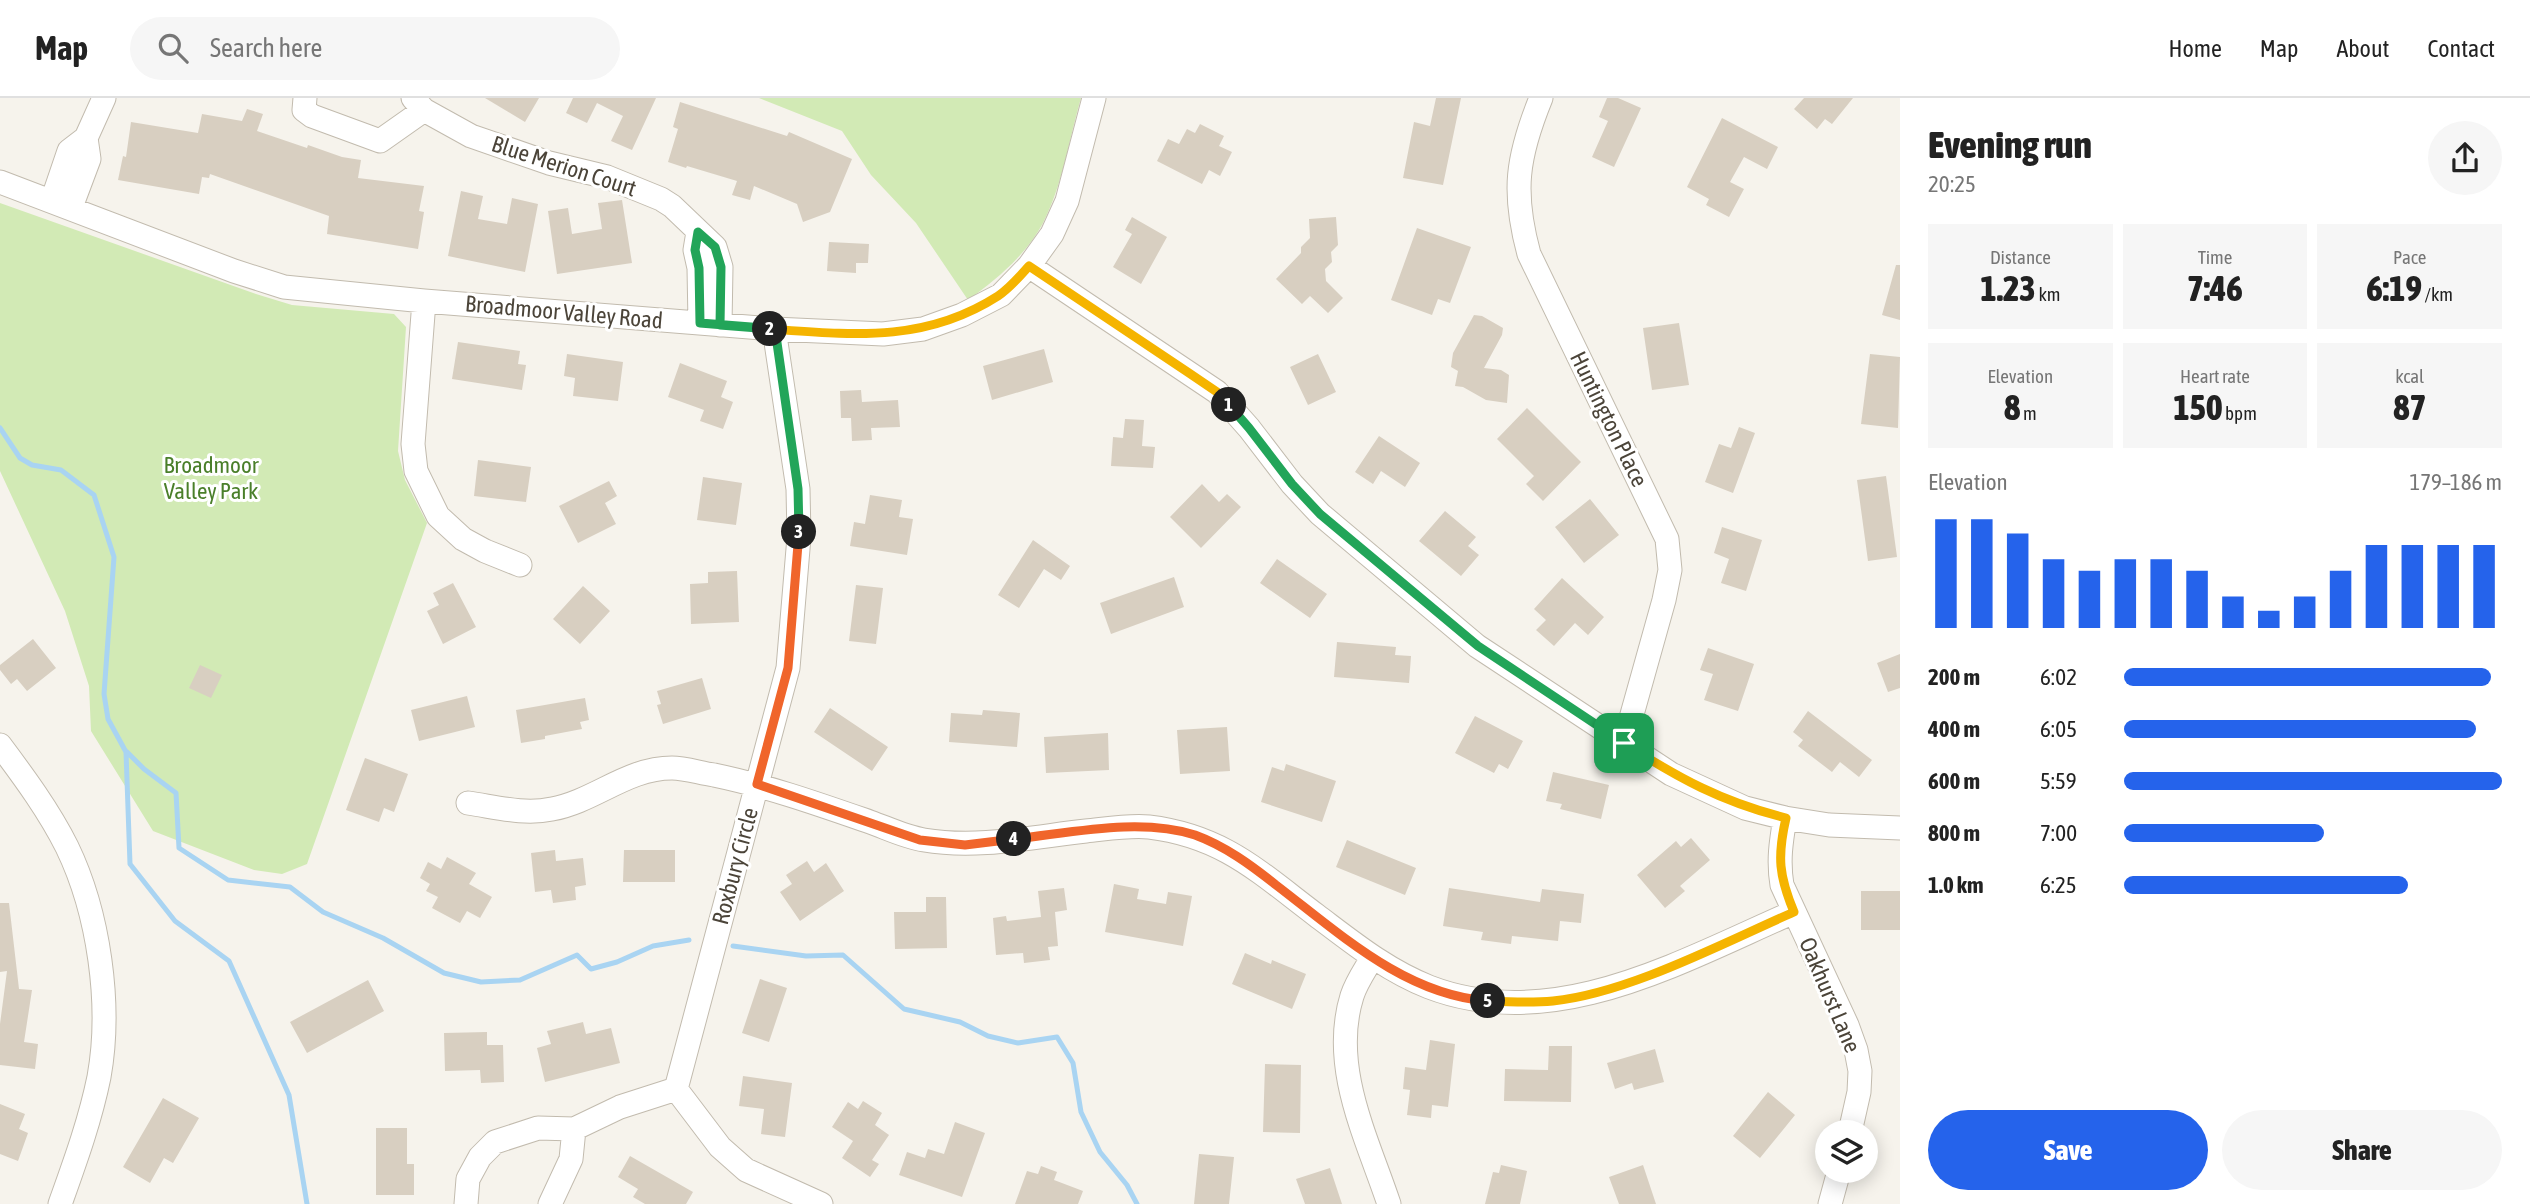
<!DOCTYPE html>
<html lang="en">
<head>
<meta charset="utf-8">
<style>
  body { margin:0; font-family:"Asap Condensed",sans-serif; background:#f6f6f6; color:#222; height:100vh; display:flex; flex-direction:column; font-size:26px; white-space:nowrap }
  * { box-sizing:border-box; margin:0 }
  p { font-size:23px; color:#767676 }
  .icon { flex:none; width:38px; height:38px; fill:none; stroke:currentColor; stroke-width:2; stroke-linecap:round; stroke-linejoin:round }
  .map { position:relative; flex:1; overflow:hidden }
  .sheet { display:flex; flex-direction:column; background:#fff; width:630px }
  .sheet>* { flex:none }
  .tools { position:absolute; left:1815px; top:1022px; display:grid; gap:14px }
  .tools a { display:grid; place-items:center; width:63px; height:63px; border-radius:50%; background:#fff; box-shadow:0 4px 18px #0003; font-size:35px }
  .pin { position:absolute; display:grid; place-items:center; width:60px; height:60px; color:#fff; margin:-30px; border-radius:14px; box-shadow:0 4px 10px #0006 }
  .km { position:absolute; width:35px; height:35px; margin:-18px; border-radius:50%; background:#222; color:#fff; font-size:19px; line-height:35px; text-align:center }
  .round { display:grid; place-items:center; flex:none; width:74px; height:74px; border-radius:37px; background:#f6f6f6 }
  .headline { display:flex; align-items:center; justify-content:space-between; height:119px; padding:0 28px }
  h1 { font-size:38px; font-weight:800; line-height:52px }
  .metrics { display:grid; grid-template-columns:repeat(3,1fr); gap:10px; height:119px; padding:7px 28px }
  .metrics div { display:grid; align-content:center; border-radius:0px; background:#f6f6f6; text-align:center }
  .metrics b { font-size:35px; font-weight:800 }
  .metrics small { font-size:19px; font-weight:400 }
  .metrics p { font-size:19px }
  .chart { height:196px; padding:14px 28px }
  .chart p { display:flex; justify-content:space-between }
  .chart svg { width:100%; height:126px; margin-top:7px; stroke:#2563eb; stroke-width:6 }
  .primary-button { display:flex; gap:14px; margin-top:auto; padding:14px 28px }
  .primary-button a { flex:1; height:80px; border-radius:42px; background:#2563eb; color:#fff; font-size:28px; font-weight:800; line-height:80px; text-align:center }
  .primary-button a+a { background:#f6f6f6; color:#222 }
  ul { padding:0 28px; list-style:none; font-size:23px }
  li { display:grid; grid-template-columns:112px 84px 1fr; align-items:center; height:52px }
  li i { height:18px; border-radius:9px; background:#2563eb }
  header { display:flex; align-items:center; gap:42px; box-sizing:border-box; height:98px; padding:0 35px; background:#fff; border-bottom:2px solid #e0e0e0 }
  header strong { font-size:33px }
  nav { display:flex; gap:38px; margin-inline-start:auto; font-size:24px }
  .search { width:490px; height:63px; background:#f6f6f6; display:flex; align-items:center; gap:18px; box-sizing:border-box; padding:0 24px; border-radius:38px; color:#767676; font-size:26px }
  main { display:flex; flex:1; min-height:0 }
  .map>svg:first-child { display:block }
  .green { fill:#d2eab5 }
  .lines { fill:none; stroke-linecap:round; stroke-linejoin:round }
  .stream { stroke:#a9d4f2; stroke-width:5 }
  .building { fill:#d8cfc1 }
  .minor-casing { stroke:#c2bbae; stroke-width:25 }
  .minor { stroke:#fff; stroke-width:23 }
  .split-1-casing { stroke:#fff; stroke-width:14 }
  .split-2-casing { stroke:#fff; stroke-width:14 }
  .split-3-casing { stroke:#fff; stroke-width:14 }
  .split-4-casing { stroke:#fff; stroke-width:14 }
  .split-5-casing { stroke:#fff; stroke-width:14 }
  .split-6-casing { stroke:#fff; stroke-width:14 }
  .split-1 { stroke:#22a559; stroke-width:9 }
  .split-2 { stroke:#f5b400; stroke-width:9 }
  .split-3 { stroke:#22a559; stroke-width:9 }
  .split-4 { stroke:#f0652b; stroke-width:9 }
  .split-5 { stroke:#f0652b; stroke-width:9 }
  .split-6 { stroke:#f5b400; stroke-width:9 }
  .labels { text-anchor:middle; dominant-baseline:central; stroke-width:6; stroke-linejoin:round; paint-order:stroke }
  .street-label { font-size:23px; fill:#4b4439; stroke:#fff }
  .park-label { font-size:23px; fill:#4a7f2a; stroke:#fff }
</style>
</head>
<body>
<header>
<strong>Map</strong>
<div class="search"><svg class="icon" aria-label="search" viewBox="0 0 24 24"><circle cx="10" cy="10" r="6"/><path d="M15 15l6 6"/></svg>Search here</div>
<nav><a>Home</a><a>Map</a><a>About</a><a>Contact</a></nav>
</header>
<main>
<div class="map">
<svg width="1900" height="1106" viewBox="0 0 1900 1106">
  <rect width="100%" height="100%" fill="#f6f3ec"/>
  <path class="green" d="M759 0H1081C1069 41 1063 86 1043 125 1026 157 997 181 968 202L916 125 871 77 842 33Z
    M0 105 256 196 292 207 394 216 406 229 398 353 405 382 427 425 307 766 282 776 254 772 153 733 91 633 89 588 65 513 0 373Z"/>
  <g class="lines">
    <path class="stream" d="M0 330 20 360 32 367 61 372 94 397 114 459 104 596 108 621 126 654 130 766 175 823 229 863 289 997 307 1106
      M127 654 144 671 176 695 179 750 228 782 290 789 323 814 383 840 444 875 481 884 520 882 577 857 591 871 617 864 653 848 689 842
      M733 848 806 858 843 857 904 911 960 924 988 938 1018 945 1057 939 1073 965 1081 1014 1100 1054 1127 1087 1137 1106"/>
  </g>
  <path class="building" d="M485 0H539L525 24Z
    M573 0H656L632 52 611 43 623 18 597 5 587 25 566 15Z
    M1436 0H1461L1443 87 1403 80 1414 24 1430 28Z
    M1607 0H1618L1641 10 1614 69 1592 59 1608 23 1599 19Z
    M1804 0H1853L1832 26 1825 21 1817 31 1794 11Z
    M680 4 787 38 789 34 852 61 830 114 803 124 797 106 754 88 750 102 732 97 737 83 687 68 686 70 668 64 678 31 673 29Z
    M247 11 263 16 257 33 307 50 308 47 342 59 361 62 358 80 424 88 419 113 424 114 418 151 327 136 329 118 210 76 209 80 202 79 199 96 118 82 123 58 126 59 131 24 198 35 202 16 242 23Z
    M1722 20 1778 49 1767 71 1744 59 1730 84 1744 91 1729 119 1706 107 1709 101 1687 89Z
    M1200 26 1224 38 1219 48 1232 54 1220 78 1209 72 1202 86 1157 63 1168 41 1179 46 1187 31 1195 35Z
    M461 93 483 98 478 121 507 126 512 100 538 106 525 174 448 158Z
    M622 102 632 165 557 176 548 113 568 110 572 136 602 131 598 105Z
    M1132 119 1167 139 1141 186 1113 169 1132 136 1125 132Z
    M1336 119 1338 147 1331 154 1332 164 1325 171 1326 183 1343 200 1328 215 1310 198 1302 206 1276 181 1301 155V149L1310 140 1309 121Z
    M1417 130 1471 149 1450 205 1438 201 1432 217 1391 202Z
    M829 144 869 146 868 165H856V175L827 173Z
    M1896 167H1900V222L1882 217Z
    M1474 217 1482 218 1503 230 1502 237 1484 270 1501 272 1509 277 1507 305 1486 302 1463 289 1455 288 1458 273 1451 269 1453 255Z
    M1679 225 1689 287 1652 292 1643 230Z
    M458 244 520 253 518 266 526 267 522 292 452 281Z
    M1044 251 1053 284 992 302 983 268Z
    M567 256 623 264 618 303 573 298 575 280 564 278Z
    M1318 256 1336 294 1308 307 1290 269Z
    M1870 256 1900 259 1898 330 1861 326Z
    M680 265 727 283 721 299 733 304 723 331 700 323 704 312 668 299Z
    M861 292 862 304 898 302 900 329 871 330 872 342 852 343 851 320H841L840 293Z
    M1527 310 1581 364 1543 403 1526 386 1534 378 1497 341Z
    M1125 321 1144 322 1142 348 1155 349 1153 370 1111 368 1113 339 1123 340Z
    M1739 329 1755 335 1733 395 1705 384 1719 346 1731 350Z
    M1379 338 1420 365 1405 389 1381 373 1373 386 1355 374Z
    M478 362 531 369 526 404 474 398Z
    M1886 378 1897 459 1868 463 1857 382Z
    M703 379 742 385 736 427 697 422Z
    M609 383 617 398 605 405 616 426 578 445 559 408Z
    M1202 386 1219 404 1227 396 1241 409 1201 450 1170 419Z
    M870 397 902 402 899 419 913 421 907 457 850 448 854 424 865 426Z
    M1590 401 1619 437 1584 465 1555 429Z
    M1445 413 1476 439 1468 448 1479 457 1461 478 1419 443Z
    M1722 429 1762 442 1746 493 1721 485 1729 461 1714 455Z
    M1033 442 1070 468 1061 482 1044 471 1019 510 998 497Z
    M1277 461 1327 496 1310 520 1260 485Z
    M737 473 739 524 691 526 690 486 708 485V474Z
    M1174 479 1184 509 1111 536 1100 505Z
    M1562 480 1604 519 1588 537 1575 525 1554 548 1536 532 1546 522 1534 511Z
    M453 485 476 529 443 546 427 513 439 507 433 495Z
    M856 487 883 490 876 546 849 543Z
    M583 488 610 513 580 546 553 521Z
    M33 541 56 570 27 593 17 581 11 586 0 572V567Z
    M1337 544 1396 549 1395 557 1411 558 1409 585 1334 579Z
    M1708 550 1754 566 1738 613 1704 602 1713 576 1700 572Z
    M1900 556V590L1888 594 1877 565Z
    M200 567 222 577 211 600 189 590Z
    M702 580 711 611 663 626 657 607 661 606 657 593Z
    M467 598 475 629 419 643 411 612Z
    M585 600 589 622 580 624 582 631 545 638V641L521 645 516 612Z
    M830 610 888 649 872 673 814 634Z
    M983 612 1020 615 1017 649 949 644 951 615 982 617Z
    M1808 613 1872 662 1859 679 1840 664 1832 674 1798 648 1803 642 1793 634Z
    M1475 618 1523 643 1508 671 1499 666 1494 675 1455 655Z
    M1227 629 1230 673 1180 676 1177 632Z
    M1108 635 1109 672 1046 675 1044 639Z
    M365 660 408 676 394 714 384 710 379 724 346 712Z
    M1286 666 1336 683 1322 724 1261 704 1272 669 1284 673Z
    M1553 674 1609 687 1601 721 1560 711 1562 706 1546 703Z
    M1691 740 1710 762 1680 788 1685 793 1665 810 1637 777 1676 743 1681 749Z
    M1347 742 1416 770 1405 797 1336 769Z
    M555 752 556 763 583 760 586 787 575 789 576 802 553 805 551 792 535 794 531 755Z
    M624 752H675V784H623Z
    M447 759 476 775 469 786 492 799 480 820 467 813 460 825 432 810 438 799 426 793 430 786 420 780 428 764 441 771Z
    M807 763 814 774 826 765 844 793 800 823 780 794 792 786 786 777Z
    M1114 786 1139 791 1137 801 1166 806 1168 794 1192 798 1183 848 1105 834Z
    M1064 790 1067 812 1055 814 1058 848 1048 849 1050 862 1024 865 1023 855 996 857 993 820 1006 818 1007 823 1041 819 1038 793Z
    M1449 790 1540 804 1542 791 1584 796 1581 825 1560 823 1558 843 1512 838 1511 846 1481 842 1483 834 1443 828Z
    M1861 793H1900V832H1861Z
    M926 799H946L947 850 895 851 894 814H926Z
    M0 805H9L19 891 32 892 24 944 38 946 35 971 0 967V926L7 873 0 874Z
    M1245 855 1271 866 1272 862 1306 876 1292 911 1232 886Z
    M760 881 787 890 769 944 742 935Z
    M368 882 384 913 307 955 290 924Z
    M583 924 586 936 611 930 620 965 545 984 537 950 551 946 547 933Z
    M487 934V947H503L504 984 481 985 480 972 445 973 444 935Z
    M1430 942 1455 946 1448 1009 1432 1007 1431 1020 1407 1017 1410 992 1403 991 1405 969 1426 972Z
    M1549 948H1572L1571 1004 1504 1003 1505 971 1548 972Z
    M1655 951 1664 984 1634 992 1632 985 1615 991 1607 965Z
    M1265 966 1301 967 1300 1035 1263 1034Z
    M743 978 792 985 785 1039 761 1036 764 1011 739 1008Z
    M1768 994 1795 1017 1760 1060 1733 1038Z
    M163 1000 199 1020 173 1065 164 1060 150 1085 123 1069Z
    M863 1003 882 1015 875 1027 889 1037 872 1062 879 1066 870 1079 842 1060 853 1043 832 1029 848 1004 858 1011Z
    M0 1006 25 1016 19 1031 28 1035 18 1063 0 1056Z
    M955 1024 985 1035 962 1099 899 1077 907 1054 925 1060 928 1051 944 1056Z
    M376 1030H407V1066H414V1097H376Z
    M1199 1056 1234 1059 1229 1106H1194Z
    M630 1058 693 1094 686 1106H645L633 1099 638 1091 618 1079Z
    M1501 1067 1527 1073 1520 1106H1485L1493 1074 1499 1075Z
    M1643 1067 1656 1106H1619L1609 1079Z
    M1041 1068 1057 1074 1054 1082 1083 1093 1078 1106H1015L1027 1073 1038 1076Z
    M1330 1070 1342 1106H1305L1296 1081Z"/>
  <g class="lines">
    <g class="minor-casing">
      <path id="minor" d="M305 0 304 12 312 18 380 43 424 12
        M413 0 424 12 471 38 549 65 607 79 661 101 672 108 715 149 721 169 720 227
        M1541 0C1517 59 1512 94 1529 156L1667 441 1670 472 1664 502 1624 645
        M0 84 234 173 284 189 424 203 774 231 883 236 923 231 962 217 1001 197 1029 168 1052 136 1067 103 1094 0
        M52 103 69 53 86 40 104 0
        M71 109 89 61 86 40
        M698 134 695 152 699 170 700 225
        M1029 168 1217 294 1249 330 1292 386 1320 416 1477 548 1624 645 1671 676 1745 710 1785 720 1829 727 1900 730
        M424 203 413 346 416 373 438 418 463 441 485 453 520 467
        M774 231 798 391 799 439 788 570 676 991 720 1049 746 1072 821 1106
        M0 647C24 679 49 713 67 749 99 815 112 907 99 979 90 1023 75 1064 60 1106
        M468 705C496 709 524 717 552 711 595 703 627 670 672 670 685 670 700 675 714 677 767 688 818 706 870 724 887 730 905 739 924 742 977 751 1032 739 1086 733 1106 731 1129 727 1149 729 1223 738 1259 774 1316 817 1352 844 1386 872 1429 889 1554 937 1681 863 1794 814
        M1785 720C1781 744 1778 763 1782 787L1847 927 1856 952 1860 973 1859 994 1850 1034
        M1372 860C1365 872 1356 885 1352 898 1330 969 1367 1040 1389 1106
        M574 1031 620 1009 676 991
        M466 1106 468 1081 480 1059 495 1044 538 1030 574 1031 571 1061 550 1106
        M1830 1106 1839 1073"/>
    </g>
    <use href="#minor" class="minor"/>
  </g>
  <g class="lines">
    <g class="split-1-casing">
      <path id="split-1" d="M1229 307 1249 330 1292 386 1320 416 1478 548 1624 645"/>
    </g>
    <g class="split-2-casing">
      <path id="split-2" d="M770 231C853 237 925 245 998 198 1010 190 1020 178 1029 168L1189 275 1217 294 1229 307"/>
    </g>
    <g class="split-3-casing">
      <path id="split-3" d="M770 231 720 227 721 169 715 149 698 134 695 152 699 170 700 225 775 231 798 391 799 434"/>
    </g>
    <g class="split-4-casing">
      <path id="split-4" d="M799 434 788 570 757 686 920 742 965 747 1014 741"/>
    </g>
    <g class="split-5-casing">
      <path id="split-5" d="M1014 741C1070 735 1140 719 1195 737 1225 748 1251 767 1276 787 1339 835 1405 897 1488 903"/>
    </g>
    <g class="split-6-casing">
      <path id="split-6" d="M1488 903C1510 904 1531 905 1553 903 1629 895 1723 845 1794 814 1779 778 1777 759 1786 720 1722 704 1678 680 1624 645"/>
    </g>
    <use href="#split-1" class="split-1"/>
    <use href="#split-2" class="split-2"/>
    <use href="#split-3" class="split-3"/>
    <use href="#split-4" class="split-4"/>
    <use href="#split-5" class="split-5"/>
    <use href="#split-6" class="split-6"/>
  </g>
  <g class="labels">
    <g class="street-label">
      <text transform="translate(564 68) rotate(18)">Blue Merion Court</text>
      <text transform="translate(564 214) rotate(5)">Broadmoor Valley Road</text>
      <text transform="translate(1609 321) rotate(64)">Huntington Place</text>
      <text transform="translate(735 768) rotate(-75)">Roxbury Circle</text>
      <text transform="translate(1830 897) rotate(67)">Oakhurst Lane</text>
    </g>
    <g class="park-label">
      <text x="211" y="367">Broadmoor<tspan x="211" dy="26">Valley Park</tspan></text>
    </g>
  </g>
</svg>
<div class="tools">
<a><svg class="icon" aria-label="layers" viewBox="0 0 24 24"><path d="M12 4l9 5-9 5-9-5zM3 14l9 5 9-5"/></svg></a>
</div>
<div class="pin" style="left:1624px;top:645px;background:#1e9e55"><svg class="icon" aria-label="arrive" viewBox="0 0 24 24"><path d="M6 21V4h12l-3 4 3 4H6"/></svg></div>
<b class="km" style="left:1229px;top:307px">1</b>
<b class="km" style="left:770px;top:231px">2</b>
<b class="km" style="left:799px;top:434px">3</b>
<b class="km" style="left:1014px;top:741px">4</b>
<b class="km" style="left:1488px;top:903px">5</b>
</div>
<section class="sheet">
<div class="headline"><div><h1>Evening run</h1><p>20:25</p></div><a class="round"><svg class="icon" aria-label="share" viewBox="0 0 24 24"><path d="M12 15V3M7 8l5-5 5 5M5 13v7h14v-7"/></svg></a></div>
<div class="metrics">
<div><p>Distance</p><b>1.23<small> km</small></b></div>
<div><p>Time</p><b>7:46</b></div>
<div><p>Pace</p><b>6:19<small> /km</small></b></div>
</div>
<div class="metrics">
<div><p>Elevation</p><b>8<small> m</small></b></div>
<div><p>Heart rate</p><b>150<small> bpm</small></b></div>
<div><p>kcal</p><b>87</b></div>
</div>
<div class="chart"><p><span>Elevation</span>179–186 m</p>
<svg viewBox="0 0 160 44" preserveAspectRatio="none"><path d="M5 44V6M15 44V6M25 44V11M35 44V20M45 44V24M55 44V20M65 44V20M75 44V24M85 44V33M95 44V38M105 44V33M115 44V24M125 44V15M135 44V15M145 44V15M155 44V15"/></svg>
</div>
<ul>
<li><b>200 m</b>6:02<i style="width:97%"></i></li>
<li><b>400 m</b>6:05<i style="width:93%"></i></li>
<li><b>600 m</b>5:59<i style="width:100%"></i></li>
<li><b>800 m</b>7:00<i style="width:53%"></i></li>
<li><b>1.0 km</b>6:25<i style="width:75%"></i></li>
</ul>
<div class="primary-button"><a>Save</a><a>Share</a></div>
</section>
</main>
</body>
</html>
